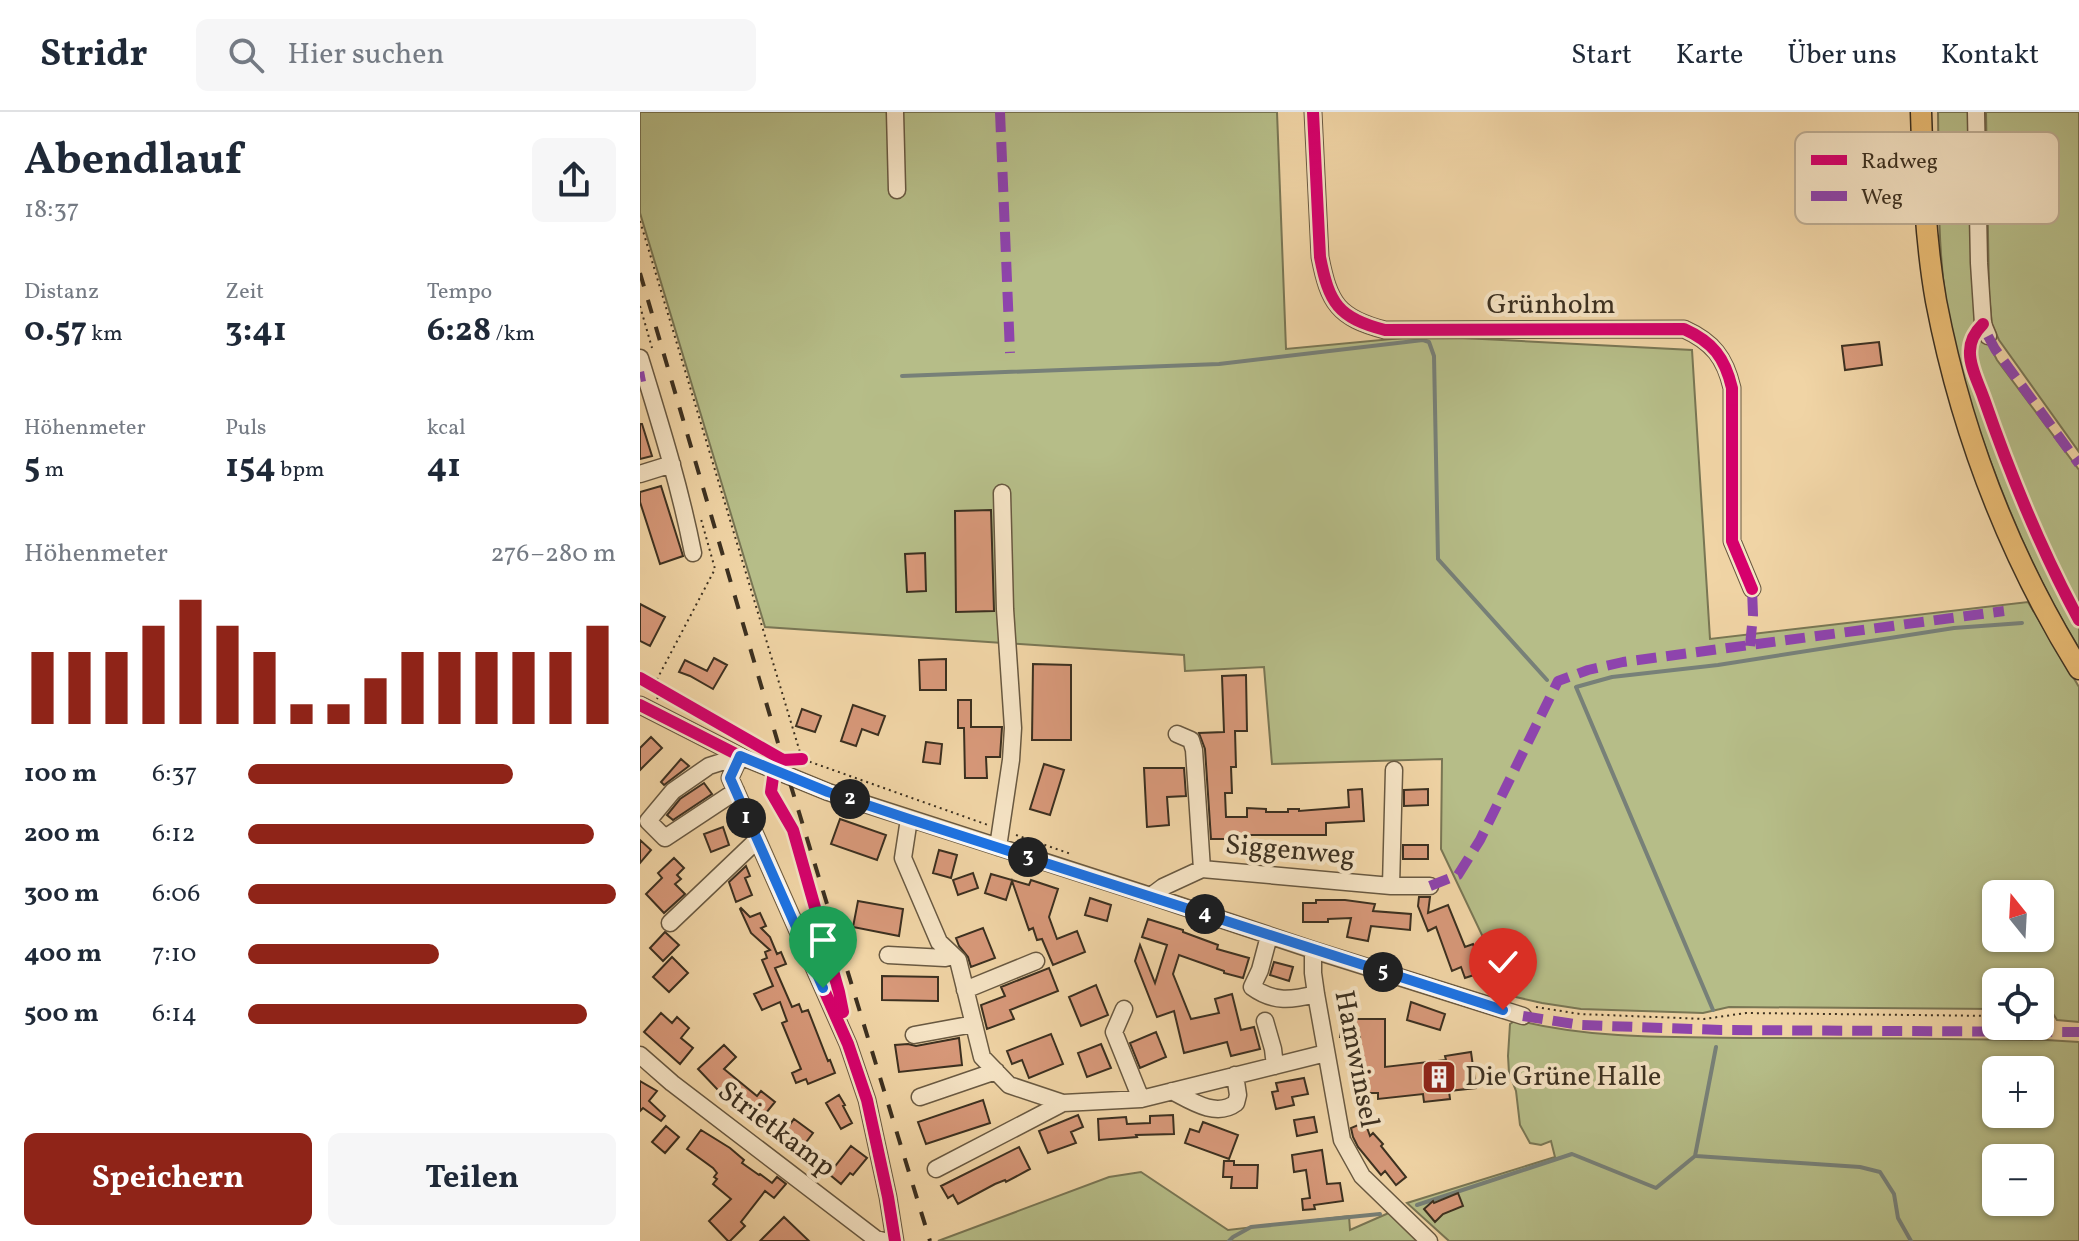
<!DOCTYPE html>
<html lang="de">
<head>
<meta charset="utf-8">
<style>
  body { margin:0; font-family:Vollkorn,serif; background:#f6f6f7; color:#1f2937; height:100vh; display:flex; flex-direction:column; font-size:30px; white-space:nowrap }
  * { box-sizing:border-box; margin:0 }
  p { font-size:26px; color:#747a83 }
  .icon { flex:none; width:44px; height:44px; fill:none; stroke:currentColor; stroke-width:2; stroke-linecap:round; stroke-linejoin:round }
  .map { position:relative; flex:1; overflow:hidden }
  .side { display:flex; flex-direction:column; background:#fff; width:640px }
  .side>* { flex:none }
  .needle { width:52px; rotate:342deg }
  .fabs { position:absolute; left:1342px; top:768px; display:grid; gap:16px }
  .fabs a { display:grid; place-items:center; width:72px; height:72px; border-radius:12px; background:#fff; box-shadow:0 2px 6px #0004; font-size:40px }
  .pin { position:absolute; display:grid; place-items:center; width:68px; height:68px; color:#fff; margin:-82px -34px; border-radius:50% 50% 50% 0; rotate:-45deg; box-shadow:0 0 8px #0007 }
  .pin .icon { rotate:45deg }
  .km { position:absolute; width:40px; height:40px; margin:-20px; border-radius:50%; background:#222; color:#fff; font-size:22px; line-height:40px; text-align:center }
  .round { display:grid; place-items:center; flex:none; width:84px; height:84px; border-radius:12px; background:#f6f6f7 }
  .summary { display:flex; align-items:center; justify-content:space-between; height:136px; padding:0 24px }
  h1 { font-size:44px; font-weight:700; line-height:60px }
  .stats { display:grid; grid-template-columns:repeat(3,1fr); gap:12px; height:136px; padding:8px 24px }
  .stats div { display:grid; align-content:center }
  .stats b { font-size:34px; font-weight:700 }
  .stats small { font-size:22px; font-weight:400 }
  .stats p { font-size:22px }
  .chart { height:224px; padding:16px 24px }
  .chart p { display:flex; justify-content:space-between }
  .chart svg { width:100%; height:144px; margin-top:8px; stroke:#8f2418; stroke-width:6 }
  .primary-button { display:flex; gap:16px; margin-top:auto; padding:16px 24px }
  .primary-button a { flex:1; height:92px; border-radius:12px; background:#8f2418; color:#fff; font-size:32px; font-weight:700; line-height:92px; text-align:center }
  .primary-button a+a { background:#f6f6f7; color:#1f2937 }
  ul { padding:0 24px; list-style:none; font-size:26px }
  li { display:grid; grid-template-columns:128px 96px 1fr; align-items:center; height:60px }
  li i { height:20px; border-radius:10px; background:#8f2418 }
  header { display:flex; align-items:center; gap:48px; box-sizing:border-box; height:112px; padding:0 40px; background:#fff; border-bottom:2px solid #e0e1e3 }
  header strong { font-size:38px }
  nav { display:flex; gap:44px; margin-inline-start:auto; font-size:28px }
  .search { width:560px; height:72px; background:#f6f6f7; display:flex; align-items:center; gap:20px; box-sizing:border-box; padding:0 28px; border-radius:12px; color:#747a83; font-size:30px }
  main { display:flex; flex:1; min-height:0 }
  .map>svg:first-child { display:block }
  .green { fill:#b6bd88; stroke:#797654; stroke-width:2; fill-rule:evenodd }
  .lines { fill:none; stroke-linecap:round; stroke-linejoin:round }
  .stream { stroke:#778078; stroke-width:4 }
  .building { fill:#d79879; stroke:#3c3020; stroke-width:2 }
  .minor-casing { stroke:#695941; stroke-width:19 }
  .major-casing { stroke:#3c3020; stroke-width:23 }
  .path { stroke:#3c3020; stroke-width:2; stroke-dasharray:2 4; stroke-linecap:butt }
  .minor { stroke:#f5e3c4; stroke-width:16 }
  .major { stroke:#e8ba72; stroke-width:20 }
  .rail { stroke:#3c3020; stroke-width:4; stroke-dasharray:14 14; stroke-linecap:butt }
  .quiet { stroke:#8e44ad; stroke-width:10; stroke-dasharray:20 10; stroke-linecap:butt }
  .cycleway-casing { stroke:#f5e3c4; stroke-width:17 }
  .cycleway { stroke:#d6006c; stroke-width:12 }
  .route-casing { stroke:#fff; stroke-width:16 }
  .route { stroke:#1a73e8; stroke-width:10 }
  .labels { text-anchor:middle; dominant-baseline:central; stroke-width:8; stroke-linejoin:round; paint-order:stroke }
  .street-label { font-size:28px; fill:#3c3020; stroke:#f5e3c4 }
  .poi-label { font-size:28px; fill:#3c3020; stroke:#f5e3c4; text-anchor:start }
  .key { fill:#f5e3c4; stroke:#bead93; stroke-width:2 }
  .key-label { font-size:22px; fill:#3c3020 }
</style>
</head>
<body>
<header>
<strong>Stridr</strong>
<div class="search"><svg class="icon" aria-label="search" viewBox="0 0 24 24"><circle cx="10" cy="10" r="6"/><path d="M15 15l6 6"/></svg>Hier suchen</div>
<nav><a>Start</a><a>Karte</a><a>Über uns</a><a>Kontakt</a></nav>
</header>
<main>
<section class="side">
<div class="summary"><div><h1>Abendlauf</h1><p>18:37</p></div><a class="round"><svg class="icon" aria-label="share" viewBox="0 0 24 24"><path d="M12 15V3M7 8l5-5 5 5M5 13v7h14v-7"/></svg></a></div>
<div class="stats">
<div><p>Distanz</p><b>0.57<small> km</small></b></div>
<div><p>Zeit</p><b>3:41</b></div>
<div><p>Tempo</p><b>6:28<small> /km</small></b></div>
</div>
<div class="stats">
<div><p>Höhenmeter</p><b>5<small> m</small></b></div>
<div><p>Puls</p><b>154<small> bpm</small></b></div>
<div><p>kcal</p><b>41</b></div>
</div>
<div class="chart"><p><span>Höhenmeter</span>276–280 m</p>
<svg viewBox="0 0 160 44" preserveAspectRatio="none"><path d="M5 44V22M15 44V22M25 44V22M35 44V14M45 44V6M55 44V14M65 44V22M75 44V38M85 44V38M95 44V30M105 44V22M115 44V22M125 44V22M135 44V22M145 44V22M155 44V14"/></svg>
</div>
<ul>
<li><b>100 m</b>6:37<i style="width:72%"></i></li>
<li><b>200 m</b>6:12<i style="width:94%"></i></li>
<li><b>300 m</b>6:06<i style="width:100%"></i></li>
<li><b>400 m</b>7:10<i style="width:52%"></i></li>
<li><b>500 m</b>6:14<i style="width:92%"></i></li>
</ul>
<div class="primary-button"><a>Speichern</a><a>Teilen</a></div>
</section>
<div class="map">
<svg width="1439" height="1129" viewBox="0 0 1439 1129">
  <rect width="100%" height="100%" fill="#f0d4a5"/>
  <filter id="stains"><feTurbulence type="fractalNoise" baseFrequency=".0025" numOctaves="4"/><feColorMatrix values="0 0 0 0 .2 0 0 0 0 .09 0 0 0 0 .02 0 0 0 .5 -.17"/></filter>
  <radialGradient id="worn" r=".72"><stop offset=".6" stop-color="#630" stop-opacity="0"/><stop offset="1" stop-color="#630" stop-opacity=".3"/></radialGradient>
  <path class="green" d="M0 0H637L646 237 784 224 1052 238 1070 527 1388 490 1439 575V910L1417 908 1410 897H1400V870H1356V897L1089 895 1063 901 941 897 902 891 871 884 801 737 802 647 632 652 624 555 545 559 544 543 125 515 0 101ZM1356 782H1400V826H1356Z
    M1298 0H1332L1339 210 1329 225 1326 240 1356 331 1416 473 1439 516V536C1402 478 1374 413 1350 348 1330 294 1313 241 1305 183 1297 123 1299 61 1298 0Z
    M1346 0H1439V340L1359 228 1352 213 1349 182Z
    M1342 223 1345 225 1357 248 1439 358V500L1422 470 1362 331 1334 242 1335 234Z
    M876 908C954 928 1038 925 1119 926 1215 926 1310 927 1406 928L1439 930V1129H809L767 1091 915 1045 911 1029 901 1033 890 1031 880 1013 876 979 869 961 868 944 870 912ZM1356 958H1400V1002H1356ZM1356 1046H1400V1090H1356Z
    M501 1060 588 1118 709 1104 710 1118 751 1100 781 1129H298L469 1065Z"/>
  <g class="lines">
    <path class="stream" d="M262 264 579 252 783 228 789 230 794 244 798 447 907 568
      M1073 898 936 575 972 565 1078 553 1314 516 1382 511
      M1056 1044 1220 1055 1240 1060 1254 1082 1258 1106 1271 1129
      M777 1093 932 1042 1016 1076 1055 1044 1076 935
      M589 1129 593 1125 611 1115 740 1102"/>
  </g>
  <path class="building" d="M1239 230 1242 253 1205 258 1202 234Z
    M0 312H2L12 344 0 347Z
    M21 374 43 444 20 452 0 390V380Z
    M351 398 354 499 316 500 315 399Z
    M285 441 286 479 267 480 265 442Z
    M0 492 25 505 10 534 0 529Z
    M74 546 87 553 73 577 50 564 39 560 45 548 67 559Z
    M306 547V578H280L279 548Z
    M393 552 431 553V628H392Z
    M606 563 607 619H595L596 655H591L592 681H585L586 705H607V696L626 697V700H648V697H659V699L709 695 708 678 722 677 724 709 686 711V723H587V727H571L565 637 559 621 584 620 582 564Z
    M318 588H331V615H362L360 645H346L347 666H325L324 616H318Z
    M213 593 245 604 238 623 222 617 216 634 201 629Z
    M162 597 181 604 175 620 156 614Z
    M11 625 22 636 0 658V636Z
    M286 630 302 632 300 652 283 650Z
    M41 647 49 654 24 673 21 670Z
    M404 652 424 658 410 703 390 697Z
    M504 656H544L546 684 527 685 529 713 507 715Z
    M64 671 72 682 33 708 27 703 40 687Z
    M788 677V693L764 694V678Z
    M200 707 246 723 237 748 191 732Z
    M83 715 89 733 71 740 64 722Z
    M0 728 11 738 0 751Z
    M763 733H788V747H763Z
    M299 738 317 743 311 766 293 761Z
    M34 746 44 756 37 763 41 767 35 772 45 782 24 801 6 782 22 766 18 761Z
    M106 754 110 764 105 766 112 783 96 790 89 770Z
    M333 761 338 776 318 783 313 768Z
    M351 762 389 773 391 768 418 777 409 805 417 827 437 819 445 840 413 853 402 827 397 828 393 816 389 818 372 769 366 788 345 781Z
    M779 785H790L788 801 808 793 825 835 833 832 843 860 825 866 821 855 812 859 796 815 788 819 778 794Z
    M450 786 471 793 467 809 445 803Z
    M676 788H705L735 792 733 799 771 802 770 818 731 814 728 829 707 825 711 806 688 807V810H663V791H676Z
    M218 789 263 797 259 824 213 815Z
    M101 796 110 805 120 801 126 814 121 816 130 825 137 842 141 840 146 852 135 856 152 895 159 892 162 900 168 898 188 949 190 948 195 961 168 972 166 967 156 971 152 961 161 957 142 911 147 909 140 890 122 898 114 882 133 874 122 848 127 846 125 840 130 838 111 821 100 797Z
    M508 807 543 818V820L578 833 577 837 609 846 603 866 584 861V859L539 843 533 862 551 907 579 901 575 887 592 882 601 918 614 915 620 937 591 944 587 930 544 941 534 899 517 905 495 849 500 833 515 871 527 833 502 825Z
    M343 816 355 846 331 855 328 845 319 834 316 826Z
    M25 820 39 833 23 849 10 836Z
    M32 845 48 861 29 880 13 865Z
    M634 850 653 855 649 869 630 863Z
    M409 856 418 879 370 898 374 907 347 917 341 893 365 884 361 875Z
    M242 864 298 865V889L242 888Z
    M456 873 468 903 441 914 429 885Z
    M771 890 805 902 800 918 767 908Z
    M21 901 32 911 37 905 49 916 41 926 53 936 40 952 4 920Z
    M700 907H745V955L806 948 805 944 831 940 836 976 809 979 810 987 784 990 783 982 738 987V981H720V925H700Z
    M516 920 526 945 500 956 490 931Z
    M411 922 423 952 389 966 382 948 372 952 367 939Z
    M319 926 322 953 259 960 255 933 268 932 276 934Z
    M461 932 471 956 447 965 438 941Z
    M84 933 96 945 84 957 117 984 121 979 135 990 117 1012 77 982 79 979 58 957Z
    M664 966 668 982 652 985 654 993 636 997 632 980 638 979 636 971Z
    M0 969 17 979 9 989 25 1004 21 1009 3 996 0 999Z
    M199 983 205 993 203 994 212 1011 201 1017 186 991Z
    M343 988 350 1011 286 1032 278 1010Z
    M438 1003 443 1015 431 1020 436 1031 408 1041 399 1019Z
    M533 1003 534 1022 496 1023 497 1025 459 1028 458 1007 486 1005 487 1012 510 1011V1004Z
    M674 1005 677 1020 657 1024 654 1008Z
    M154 1007 173 1021 164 1033 158 1029 151 1039 138 1029Z
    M563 1010 598 1023 589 1047 545 1031 550 1017 559 1020Z
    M725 1010 730 1024 733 1021 743 1032 741 1034 766 1065 756 1073 745 1059 741 1063 718 1035 713 1025 711 1016Z
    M26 1014 39 1025 25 1041 12 1030Z
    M61 1018 90 1036 104 1048 102 1051 119 1063 120 1062 132 1071 137 1065 146 1072 134 1086 125 1079 101 1110 105 1114 90 1129H88L69 1109 91 1087 73 1072 77 1067 74 1065 77 1061 73 1056 47 1037Z
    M211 1034 227 1046 213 1063 210 1061 201 1072 189 1062Z
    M379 1035 390 1057 366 1070 365 1068 355 1072 318 1092 313 1083 308 1086 301 1074Z
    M682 1038 687 1072 700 1071 703 1089 674 1093 675 1097 663 1098 662 1087 670 1086 666 1058 654 1060 652 1043Z
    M584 1049H594V1053H618L617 1076H591L592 1065H583Z
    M818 1081 823 1094 803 1102 795 1110 784 1097 793 1089 794 1091Z
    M144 1105 169 1129H120Z"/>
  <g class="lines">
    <g class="minor-casing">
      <path id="minor" d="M255 0 257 78
        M673 0 680 145C689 191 698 206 745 218L1044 217C1073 230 1085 246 1092 276V429L1112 477
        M1336 0 1339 151 1343 212 1348 224
        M0 246C20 311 40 375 53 441
        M0 362 32 352
        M0 593 100 644 188 680 511 784 673 838 883 904
        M537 622 551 628 554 638 562 757
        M100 644 90 666 208 932 227 988 248 1085 255 1129
        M96 679 25 726 8 709 33 679 69 654 100 644
        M269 707 263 746 299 830 318 848 342 945 369 973 423 991 501 987 686 941
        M358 735 371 648 373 616 365 497 362 381
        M751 774 754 658
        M511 784 523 775 562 757 751 774H790
        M30 811 116 729
        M629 824 620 858 612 875C634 891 652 888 676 882
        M673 838V861L676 882 702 1028 722 1064 789 1129
        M248 843 305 846 313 844
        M325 878 396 849
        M484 897 474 920 501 987
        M625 909 633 937 635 954
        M274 923 334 912
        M0 943 32 971 236 1127 244 1129
        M532 979C551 989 576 1006 596 991L598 983 595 963
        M280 985 356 959
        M296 1057 423 991"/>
    </g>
    <g class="major-casing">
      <path id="major" d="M1281 0C1283 63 1285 127 1296 189 1321 319 1369 444 1439 557"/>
    </g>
    <path class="path" d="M0 109 162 647 348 713
      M0 194 12 236
      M14 573 75 457 61 407
      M17 587 22 577
      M376 723 431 742
      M896 895 940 902 1064 907 1106 901 1356 904
      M1400 904H1405L1409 920"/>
    <use href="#minor" class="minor"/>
    <use href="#major" class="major"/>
    <path class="rail" d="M0 161 143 648 290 1129"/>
    <path class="quiet" d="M360 0 370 241
      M1348 224 1355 237 1439 352
      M0 265 5 264
      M1110 534 1113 503 1112 477
      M790 774 818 763 840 728 918 569 948 558 983 550 1364 499
      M883 904 940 913 1081 918 1439 920"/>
    <g class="cycleway-casing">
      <path id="cycleway" d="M673 0 680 145C689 191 698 206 745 218L1044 217C1073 230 1085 246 1092 276V429L1112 477
        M1343 212C1336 219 1330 229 1330 239 1329 254 1339 272 1344 287 1370 362 1401 438 1439 508
        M0 566 143 648 162 647
        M0 593 100 644 90 666 208 932 227 988 248 1085 255 1129
        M134 658 131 680 153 718 199 880 203 900"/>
    </g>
    <use href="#cycleway" class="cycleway"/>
  </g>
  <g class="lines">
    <g class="route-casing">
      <path id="route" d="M183 876 90 666 100 644 188 680 269 707 863 898"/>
    </g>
    <use href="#route" class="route"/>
  </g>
  <defs>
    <g id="building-square" transform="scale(1.8)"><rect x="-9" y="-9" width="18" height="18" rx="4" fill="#8f2418" stroke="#f5e3c4"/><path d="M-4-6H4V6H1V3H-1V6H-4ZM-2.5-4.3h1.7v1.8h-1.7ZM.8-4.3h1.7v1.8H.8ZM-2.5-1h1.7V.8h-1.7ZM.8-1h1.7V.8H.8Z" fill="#fff"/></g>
  </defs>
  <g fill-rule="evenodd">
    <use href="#building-square" x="799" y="965"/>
  </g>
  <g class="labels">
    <g class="street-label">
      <text x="911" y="193">Grünholm</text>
      <text transform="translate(650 739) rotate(5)">Siggenweg</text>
      <text transform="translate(716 947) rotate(79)">Hamwinsel</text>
      <text transform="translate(136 1018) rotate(37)">Strietkamp</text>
    </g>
    <g class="poi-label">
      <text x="825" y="965">Die Grüne Halle</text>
    </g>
  </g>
  <rect x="1155" y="20" width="264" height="92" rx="12" class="key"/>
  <rect x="1171" y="43" width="36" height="10" fill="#d6006c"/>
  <rect x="1171" y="79" width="36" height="10" fill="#8e44ad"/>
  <g class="key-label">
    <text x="1221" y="56">Radweg</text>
    <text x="1221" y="92">Weg</text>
  </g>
  <rect width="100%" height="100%" filter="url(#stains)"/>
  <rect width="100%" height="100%" fill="url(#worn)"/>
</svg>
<div class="fabs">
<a><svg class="needle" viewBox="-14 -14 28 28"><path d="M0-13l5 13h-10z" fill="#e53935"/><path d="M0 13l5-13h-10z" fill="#747a83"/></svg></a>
<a><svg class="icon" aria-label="locate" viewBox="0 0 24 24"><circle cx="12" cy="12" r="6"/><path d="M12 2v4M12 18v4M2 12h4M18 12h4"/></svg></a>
<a>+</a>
<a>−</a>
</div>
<div class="pin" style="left:183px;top:876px;background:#1e9e55"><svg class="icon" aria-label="arrive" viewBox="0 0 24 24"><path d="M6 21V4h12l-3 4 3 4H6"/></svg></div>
<div class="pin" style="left:863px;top:898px;background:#d93025"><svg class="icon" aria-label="check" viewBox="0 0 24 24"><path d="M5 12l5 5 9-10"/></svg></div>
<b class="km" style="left:106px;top:706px">1</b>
<b class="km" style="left:210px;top:687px">2</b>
<b class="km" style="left:388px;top:745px">3</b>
<b class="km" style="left:565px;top:802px">4</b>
<b class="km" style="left:743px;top:860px">5</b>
</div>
</main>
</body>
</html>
